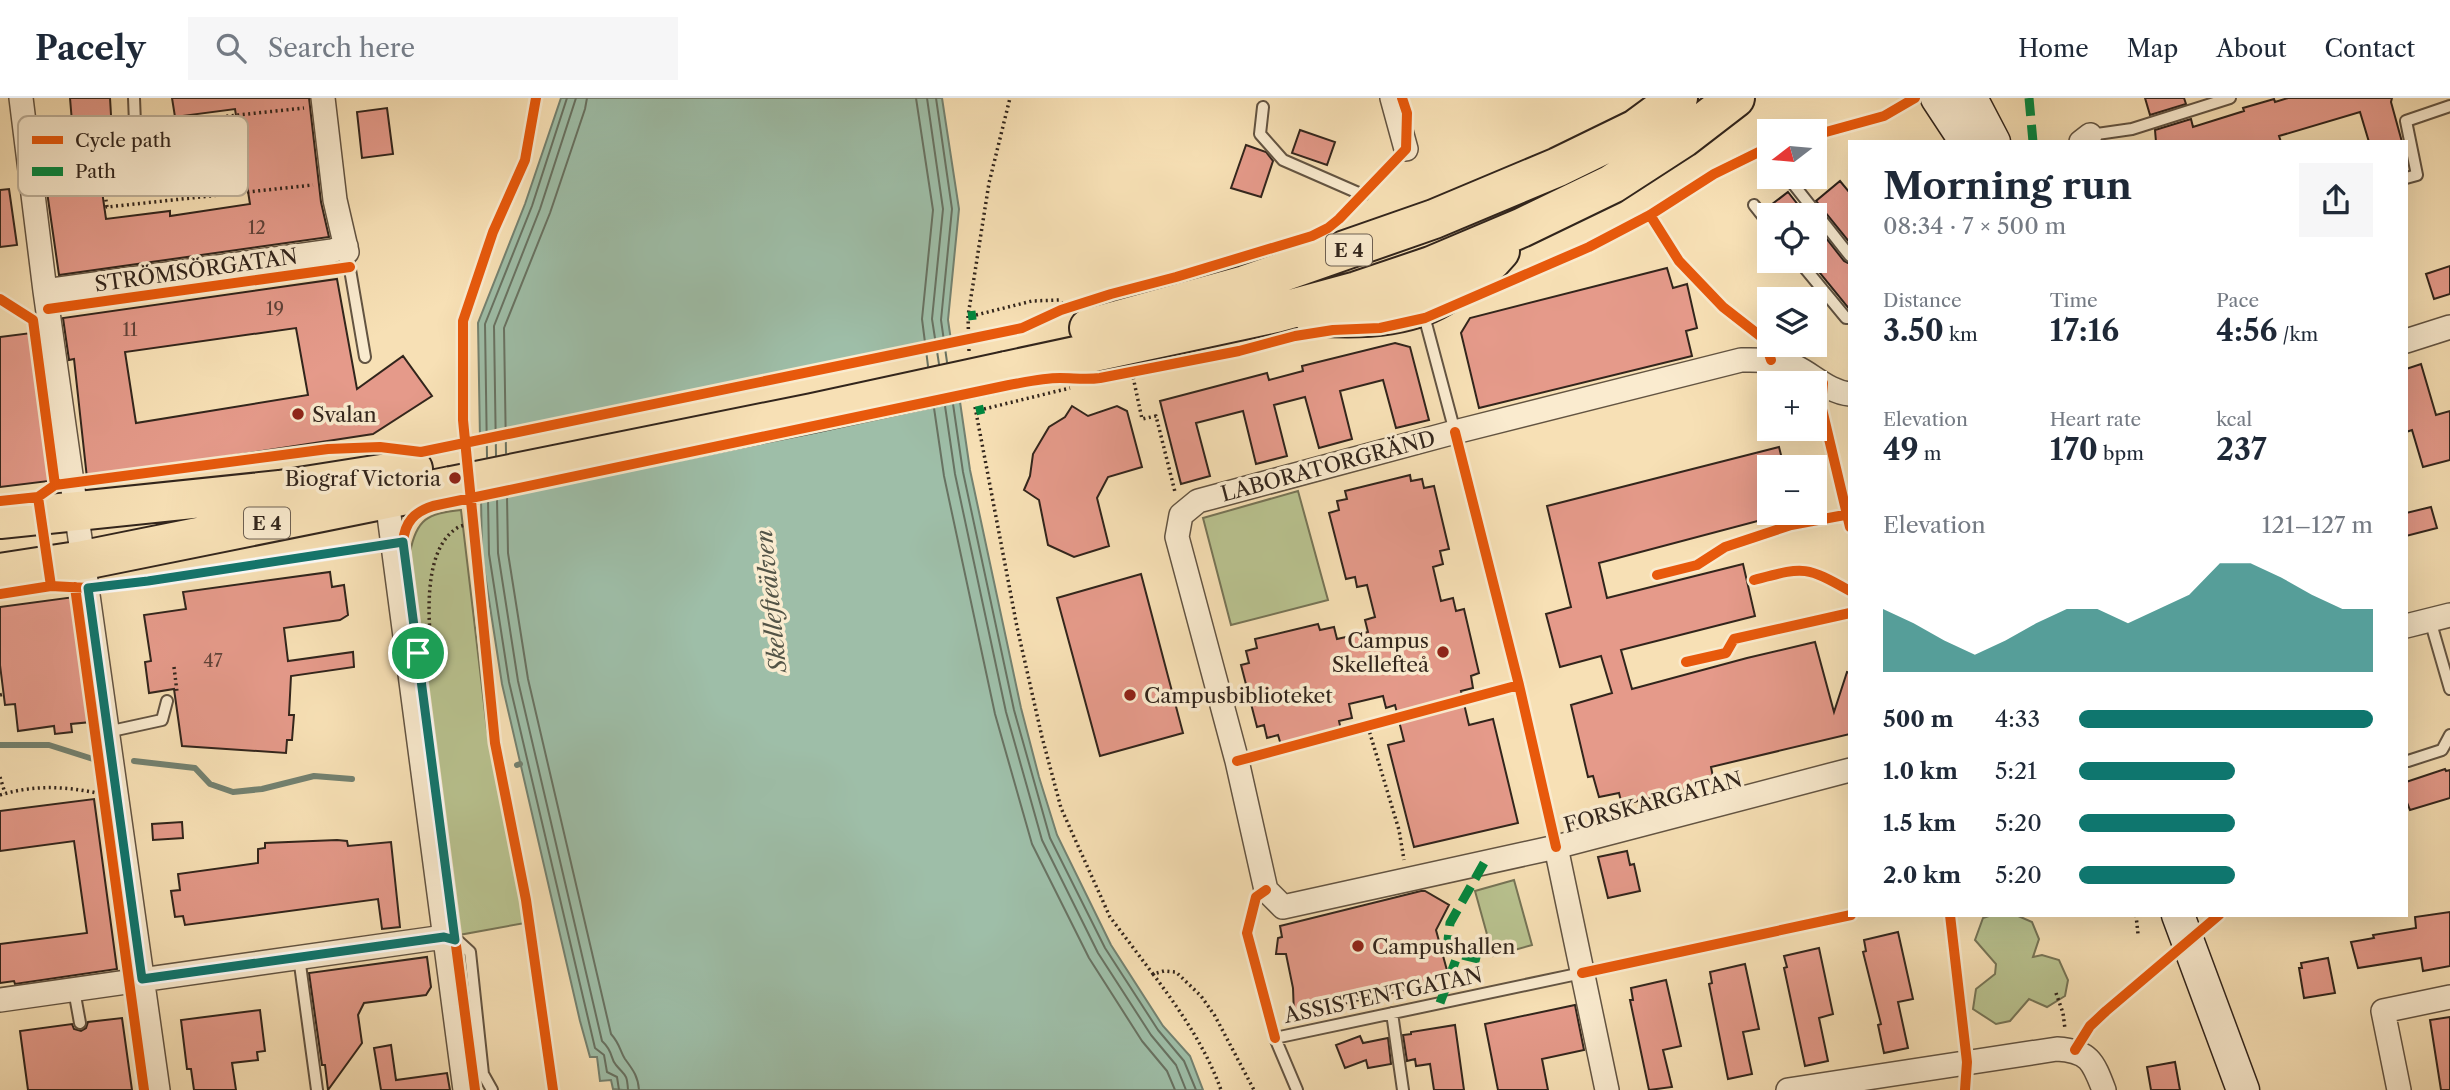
<!DOCTYPE html>
<html lang="en">
<head>
<meta charset="utf-8">
<style>
  body { margin:0; font-family:"Libre Caslon Text",serif; background:#f6f6f7; color:#1f2937; height:100vh; display:flex; flex-direction:column; font-size:26px; white-space:nowrap }
  * { box-sizing:border-box; margin:0 }
  p { font-size:23px; color:#747a83 }
  .icon { flex:none; width:38px; height:38px; fill:none; stroke:currentColor; stroke-width:2; stroke-linecap:round; stroke-linejoin:round }
  .map { position:relative; flex:1; overflow:hidden }
  .panel { position:absolute; left:1848px; top:42px; width:560px; height:777px; display:flex; flex-direction:column; background:#fff; border-radius:0px; box-shadow:0 7px 28px #0002 }
  .panel>* { flex:none }
  .needle { width:46px; rotate:254deg }
  .fabs { position:absolute; left:1757px; top:21px; display:grid; gap:14px }
  .fabs a { display:grid; place-items:center; width:70px; height:70px; border-radius:0px; background:#fff; box-shadow:0 7px 28px #0002; font-size:35px }
  .pin { position:absolute; display:grid; place-items:center; width:60px; height:60px; color:#fff; margin:-30px; border:4px solid #fff; border-radius:50%; box-shadow:0 2px 7px #0007 }
  .round { display:grid; place-items:center; flex:none; width:74px; height:74px; border-radius:0px; background:#f6f6f7 }
  .head { display:flex; align-items:center; justify-content:space-between; height:119px; padding:0 35px }
  h1 { font-size:38px; font-weight:700; line-height:52px }
  .metrics { display:grid; grid-template-columns:repeat(3,1fr); gap:10px; height:119px; padding:7px 35px }
  .metrics div { display:grid; align-content:center }
  .metrics b { font-size:30px; font-weight:700 }
  .metrics small { font-size:19px; font-weight:400 }
  .metrics p { font-size:19px }
  .chart { height:196px; padding:14px 35px }
  .chart p { display:flex; justify-content:space-between }
  .chart svg { width:100%; height:126px; margin-top:7px; fill:#0f766e; opacity:.7 }
  ul { padding:0 35px; list-style:none; font-size:23px }
  li { display:grid; grid-template-columns:112px 84px 1fr; align-items:center; height:52px }
  li i { height:18px; border-radius:9px; background:#0f766e }
  header { display:flex; align-items:center; gap:42px; box-sizing:border-box; height:98px; padding:0 35px; background:#fff; border-bottom:2px solid #e0e1e3 }
  header strong { font-size:33px }
  nav { display:flex; gap:38px; margin-inline-start:auto; font-size:24px }
  .search { width:490px; height:63px; background:#f6f6f7; display:flex; align-items:center; gap:18px; box-sizing:border-box; padding:0 24px; border-radius:0px; color:#747a83; font-size:26px }
  .map>svg:first-child { display:block }
  .green { fill:#b9c390; stroke:#767456; stroke-width:2 }
  .water { fill:#9ebea8; stroke:#738170; stroke-width:2 }
  .pier { fill:#f7e0b5 }
  .lines { fill:none; stroke-linecap:round; stroke-linejoin:round }
  .shore { stroke:#687262; stroke-width:2 }
  .stream { stroke:#738170; stroke-width:6 }
  .building { fill:#e59a8a; stroke:#32251c; stroke-width:2; fill-rule:evenodd }
  .service-casing { stroke:#635442; stroke-width:14 }
  .minor-casing { stroke:#635442; stroke-width:26 }
  .secondary-casing { stroke:#32251c; stroke-width:35 }
  .trunk-casing { stroke:#32251c; stroke-width:42 }
  .path { stroke:#32251c; stroke-width:3.5; stroke-dasharray:2 3.5; stroke-linecap:butt }
  .service { stroke:#faebcf; stroke-width:10 }
  .minor { stroke:#faebcf; stroke-width:23 }
  .secondary { stroke:#faebcf; stroke-width:32 }
  .trunk { stroke:#f7e0b5; stroke-width:38 }
  .trunk-bridge-casing { stroke:#32251c; stroke-width:42; stroke-linecap:butt }
  .trunk-bridge { stroke:#f7e0b5; stroke-width:38 }
  .quiet { stroke:#00873e; stroke-width:9; stroke-dasharray:18 9; stroke-linecap:butt }
  .cycleway-casing { stroke:#faebcf; stroke-width:15 }
  .cycleway { stroke:#e8590c; stroke-width:10 }
  .route-casing { stroke:#fff; stroke-width:14 }
  .route { stroke:#0f766e; stroke-width:9 }
  .poi-dot { fill:#8f2418; stroke:#faebcf; stroke-width:2.5 }
  .labels { text-anchor:middle; dominant-baseline:central; stroke-width:7; stroke-linejoin:round; paint-order:stroke }
  .number-label { font-size:18px; fill:#5f4238 }
  .shield { fill:#faebcf; stroke:#6e6052; stroke-width:2 }
  .shield-label { font-size:19px; font-weight:bold; fill:#32251c }
  .street-label { font-size:21px; fill:#32251c; stroke:#faebcf }
  .poi-label { font-size:21px; fill:#32251c; stroke:#faebcf; text-anchor:start }
  .water-label { font-size:23px; font-style:italic; fill:#525346; stroke:#faebcf }
  .key { fill:#faebcf; stroke:#beb099; stroke-width:2 }
  .key-label { font-size:19px; fill:#32251c }
</style>
</head>
<body>
<header>
<strong>Pacely</strong>
<div class="search"><svg class="icon" aria-label="search" viewBox="0 0 24 24"><circle cx="10" cy="10" r="6"/><path d="M15 15l6 6"/></svg>Search here</div>
<nav><a>Home</a><a>Map</a><a>About</a><a>Contact</a></nav>
</header>
<div class="map">
<svg width="2450" height="992" viewBox="0 0 2450 992">
  <rect width="100%" height="100%" fill="#f7e0b5"/>
  <filter id="stains"><feTurbulence type="fractalNoise" baseFrequency=".00286" numOctaves="4"/><feColorMatrix values="0 0 0 0 .2 0 0 0 0 .09 0 0 0 0 .02 0 0 0 .5 -.17"/></filter>
  <radialGradient id="worn" r=".72"><stop offset=".6" stop-color="#630" stop-opacity="0"/><stop offset="1" stop-color="#630" stop-opacity=".3"/></radialGradient>
  <path class="green" d="M1298 393 1328 502 1231 527 1203 420Z
    M461 412 487 631 525 825 459 837 410 455C416 421 428 415 461 412Z
    M1514 782 1532 847 1493 858 1475 793Z
    M1992 817H2016L2032 824 2039 841 2033 859 2042 857 2059 862 2068 882 2065 898 2047 909 2029 901 2010 923 1996 926 1973 911 1976 891 1995 876 1996 866 1975 842 1983 820Z"/>
  <path class="water" d="M561 0H942L959 111 948 222 970 372 1021 610 1039 679 1057 737 1111 847 1163 928 1190 958 1203 992H623L613 991 611 982 600 983 597 959H590L580 923 502 586 482 457 478 225 525 106Z"/>
  <path class="pier" d="M954 238 963 301 477 404 476 338Z"/>
  <g class="lines">
    <path class="shore" d="M916 0 933 112 922 221 928 268
      M927 0 943 111 932 221 939 266
      M936 0 952 111 941 222 947 264
      M953 306 963 374 1014 612 1050 740 1105 850 1158 932 1184 963 1196 992
      M945 308 955 376 1006 614 1042 742 1098 855 1151 937 1176 967 1186 992
      M934 310 944 378 995 616 1032 746 1089 860 1142 943 1167 973 1175 992
      M506 355 504 230 550 115 585 11 587 0
      M496 358 494 228 540 111 576 0
      M487 359 485 226 532 108 567 0
      M507 398 508 455 528 581 611 936C620 946 620 953 625 961 633 972 638 978 639 992
      M497 400 498 455 518 583 602 943C614 954 610 961 616 967 625 978 627 975 628 992
      M488 402 489 456 509 584 595 950 604 957 607 974 617 979 619 992"/>
    <path class="stream" d="M0 647H49L93 661
      M134 663 195 670 210 686 233 694 262 691 314 678 352 681
      M517 667 520 666"/>
  </g>
  <path class="building" d="M70 0H110L112 34 73 36Z
    M172 0H309L321 104 329 139 59 177 44 73 98 65 106 121 170 113V118L250 106 235 11 175 19Z
    M2145 0H2184L2186 6 2150 17Z
    M2288 0H2392L2391 4 2402 44H2369L2360 14 2279 38 2281 44H2156L2155 32 2191 21 2193 29 2244 13 2243 10 2274 1 2275 4Z
    M387 10 393 56 362 60 357 14Z
    M1300 32 1335 44 1327 67 1292 55Z
    M1246 47 1266 54 1273 63 1261 99 1231 90Z
    M1840 83 1850 95V145L1816 103Z
    M9 91 17 147 0 149V92Z
    M1788 94 1803 113 1808 117H1772L1767 110Z
    M1815 126 1844 163 1850 166V212L1815 169Z
    M2450 168V196L2434 201 2426 176Z
    M1667 170 1673 190 1687 186 1697 230 1686 233 1692 258 1479 310 1461 235 1470 220Z
    M337 181 357 291 403 258 432 298 373 336 87 380 74 261 69 262 63 220ZM296 230 308 297 136 325 125 254Z
    M31 235 49 383 0 389V239Z
    M1395 245 1410 249 1429 322 1396 330 1383 282 1340 293 1352 341 1319 350 1305 299 1274 307 1287 358 1256 366 1243 313 1196 325 1210 378 1181 386 1160 303 1267 275 1269 282 1303 273 1302 268Z
    M2421 266 2436 317 2450 313V362L2423 369 2412 332 2406 334V271Z
    M1072 308 1088 318 1117 308 1127 313 1142 369 1108 379 1097 400 1109 448 1074 459 1048 447 1039 402 1024 392 1030 378 1033 356 1049 329 1065 319Z
    M1779 349 1784 369H1769V420L1599 465 1607 500 1743 466 1755 518 1621 552 1632 591 1747 560 1815 544 1834 614 1847 574 1850 575V636L1711 669 1714 684 1622 707 1619 695 1599 699 1593 678 1588 679 1571 607 1612 595 1601 558 1560 569 1546 516 1571 509 1547 408Z
    M1410 377 1411 383 1422 381 1424 390 1434 388 1449 451 1440 453 1443 466 1433 469 1441 503 1453 500 1456 513 1464 511 1479 575 1471 578 1473 590 1461 593 1469 627 1493 621 1518 725 1414 749 1388 647 1404 643 1395 607 1386 610 1383 598 1349 606 1352 620 1339 623 1341 632 1281 647 1278 637 1267 640 1264 627 1257 629 1241 567 1249 565 1246 553 1257 550 1255 541 1318 526 1320 532 1334 529 1337 541 1368 534 1365 522 1375 519 1367 487 1357 489 1355 479 1346 481 1329 415 1339 412 1337 403 1347 401 1345 393Z
    M2431 409 2437 430 2406 438V415Z
    M330 474 332 489 344 487 348 517 340 522 284 530 288 563 353 554 354 569 291 578 289 617H294L292 642H287L286 655 182 648 174 591 149 595 145 564 151 563 144 517 186 511 183 494Z
    M1141 476 1183 635 1100 658 1057 500Z
    M74 499 91 624 71 626 72 634 55 636 54 628 18 633 15 606 5 607 0 567V509Z
    M2445 671 2446 673 2450 672V700L2410 712 2406 702V684Z
    M94 701 117 871 15 886 14 883 0 885V846L87 835 74 743 0 753V713Z
    M182 724 183 740 153 742 152 726Z
    M337 742 347 743 348 748 391 744 400 829 382 831 378 801 185 827 183 818 175 819 171 793 180 792 178 776 258 765V751L265 750V745Z
    M1627 753 1630 767 1634 766 1640 793 1608 800 1598 759Z
    M1421 793H1425L1449 807 1436 832 1448 876 1428 881 1429 885 1367 902V900L1302 917 1301 915 1294 917 1293 890 1286 856H1276L1278 840 1282 839 1280 828Z
    M2450 814V868L2423 873 2421 860 2358 870 2351 844 2374 840 2373 837 2416 830 2415 819Z
    M1898 834 1913 901 1898 904 1908 950 1884 955 1878 927 1881 926 1863 854 1866 853 1864 842Z
    M1819 850 1833 916 1819 920 1828 963 1805 968 1784 870 1787 869 1784 858Z
    M427 859 431 889 426 897 364 905 358 917 362 945 328 992 325 967H322L309 875Z
    M2328 860 2335 895 2304 900 2299 870H2302L2301 865Z
    M1745 866 1759 931 1743 934 1752 976 1728 981 1709 886 1712 885 1710 874Z
    M1666 882 1681 948 1663 952 1672 989 1649 992 1630 902H1633L1631 890Z
    M1575 907 1584 952 1542 961 1548 992H1498L1485 926Z
    M260 912 265 953 257 954 258 962 232 965 236 992H194L191 971H187L181 922Z
    M2450 919V992H2441L2430 922Z
    M122 920 132 992H28L20 933 72 926 74 931 81 933 86 930 88 924Z
    M1455 927 1464 992H1434L1430 966 1416 968 1415 961 1407 963 1403 937 1411 936V934Z
    M1360 938 1363 945 1388 940 1391 966 1368 970 1366 962 1345 970 1336 947Z
    M391 947 396 982 447 975 450 992H381L374 950Z
    M2175 964 2180 992H2151L2147 969Z"/>
  <g class="lines">
    <g class="service-casing">
      <path id="service" d="M134 0 136 51
        M1263 9 1260 36 1283 62 1363 97
        M2090 37 2132 31 2230 0
        M30 66 164 47
        M2406 80 2417 77 2406 23 2450 8
        M1794 87 1850 158
        M1754 107 1769 126
        M347 154 365 259
        M1799 163 1846 220H1850
        M1423 214 1455 334
        M2430 522 2450 591
        M107 634 162 622 167 603
        M2408 663 2442 652 2450 637
        M444 839 458 843 470 854 483 976 492 992
        M299 859 317 992
        M74 892 80 925
        M1392 915 1403 992
        M1297 992 1275 940 1582 875"/>
    </g>
    <g class="minor-casing">
      <path id="minor" d="M21 0 45 193 158 992
        M323 0 335 102 347 154
        M1392 0 1406 51
        M2081 44 2090 37
        M45 193 332 153 346 148
        M2406 243 2450 229
        M1850 296C1829 294 1814 278 1796 269 1778 261 1760 262 1741 262L1455 334 1198 403 1181 417 1177 439 1237 663 1266 792 1283 809 1556 749 1850 672
        M387 402 465 992
        M2406 528 2450 517
        M1556 749 1607 992
        M0 902 444 839
        M1788 992 2057 951C2089 953 2093 963 2104 992
        M2399 992 2383 913 2450 899"/>
    </g>
    <g class="secondary-casing">
      <path id="secondary" d="M1937 0 1966 44
        M1971 0 1994 44
        M2178 817 2243 992"/>
    </g>
    <g class="trunk-casing">
      <path id="trunk" d="M1313 218C1348 221 1389 221 1422 208 1447 199 1469 178 1491 163L1500 153
        M1089 230 1245 187 1434 121 1558 69 1636 31 1678 0
        M1006 273 1276 215 1357 193 1431 168 1521 130 1612 86 1683 40 1735 0
        M0 421 280 392 413 371
        M0 475 84 462 451 388"/>
    </g>
    <path class="path" d="M101 69 107 109 313 87
      M190 99 182 23 304 10
      M976 217 1032 203 1059 202 1067 210
      M969 253 968 218 989 85 1010 0
      M1132 274 1142 321 1156 318 1175 394
      M975 309 1017 529 1042 639 1061 710 1110 819 1153 876 1164 873 1176 874 1201 898 1215 918 1254 992
      M984 311 1070 290
      M425 551 431 548C428 515 424 451 457 430 461 427 467 427 472 426
      M174 569 177 594
      M0 597 4 596
      M1368 629 1399 732 1404 762
      M0 679 5 695
      M0 697C33 687 64 688 97 695
      M2136 817 2138 836
      M1153 876C1180 912 1206 950 1221 992
      M2056 895 2063 915 2065 931"/>
    <use href="#service" class="service"/>
    <use href="#minor" class="minor"/>
    <use href="#secondary" class="secondary"/>
    <use href="#trunk" class="trunk"/>
    <g class="trunk-bridge-casing">
      <path id="trunk-bridge" d="M451 388 812 315 1006 273"/>
    </g>
    <use href="#trunk-bridge" class="trunk-bridge"/>
    <path class="quiet" d="M2029 0 2033 44
      M968 218 976 217
      M976 313 984 311
      M1484 765 1450 825 1448 842 1458 856 1487 863
      M1440 905 1458 856"/>
    <g class="cycleway-casing">
      <path id="cycleway" d="M536 0 525 62 493 134 463 223V322L495 645 526 802 553 992
        M1815 37 1884 18 1915 0
        M1650 117 1679 163 1723 209 1764 241 1771 262
        M0 201 33 222 55 387
        M48 211 350 169
        M1823 285 1821 307 1850 429
        M1455 334 1519 587 1556 749
        M38 399 51 488
        M0 403 38 399 55 387 328 351 380 349 421 354 1022 230 1061 212 1111 196 1176 179 1312 138 1328 130 1339 121 1406 51 1407 15 1402 0
        M403 444 475 992
        M1657 477 1697 467 1725 449 1791 427 1850 416
        M1754 482C1804 469 1804 467 1850 493
        M75 489 144 992
        M0 496 51 488 88 490 148 483 403 444C405 424 414 414 433 408L1009 287C1026 284 1043 280 1060 280 1074 280 1086 282 1100 280L1239 253 1295 238 1333 232 1380 230 1425 220 1589 149 1650 117 1714 76 1769 49
        M1686 564 1726 555 1734 541 1850 515
        M1237 663 1519 587
        M1266 792 1256 799 1247 835 1275 940
        M1950 817 1967 964 1965 992
        M1582 875 1851 817
        M2075 952 2090 928 2106 913 2219 817"/>
    </g>
    <use href="#cycleway" class="cycleway"/>
  </g>
  <g class="lines">
    <g class="route-casing">
      <path id="route" d="M403 444 455 842 444 839 142 881 88 490 148 483Z"/>
    </g>
    <use href="#route" class="route"/>
  </g>
  <g class="poi-dot">
    <circle cx="298" cy="316" r="7"/>
    <circle cx="455" cy="380" r="7"/>
    <circle cx="1443" cy="554" r="7"/>
    <circle cx="1130" cy="597" r="7"/>
    <circle cx="1358" cy="848" r="7"/>
  </g>
  <g class="labels">
    <g class="number-label">
      <text x="257" y="130">12</text>
      <text x="275" y="211">19</text>
      <text x="130" y="232">11</text>
      <text x="213" y="563">47</text>
    </g>
    <g class="shield">
      <rect x="1326" y="136.5" width="46" height="31" rx="5"/>
      <rect x="244" y="409.5" width="46" height="31" rx="5"/>
    </g>
    <g class="shield-label">
      <text x="1349" y="152">E 4</text>
      <text x="267" y="425">E 4</text>
    </g>
    <g class="street-label">
      <text transform="translate(196 172) rotate(-8)">STRÖMSÖRGATAN</text>
      <text transform="translate(1328 368) rotate(-15)">LABORATORGRÄND</text>
      <text transform="translate(1653 704) rotate(-15)">FORSKARGATAN</text>
      <text transform="translate(1383 897) rotate(-12)">ASSISTENTGATAN</text>
    </g>
    <g class="poi-label">
      <text x="312" y="316">Svalan</text>
      <text x="441" y="380" text-anchor="end">Biograf Victoria</text>
      <text x="1429" y="542" text-anchor="end">Campus<tspan x="1429" dy="24">Skellefteå</tspan></text>
      <text x="1144" y="597">Campusbiblioteket</text>
      <text x="1372" y="848">Campushallen</text>
    </g>
    <g class="water-label">
      <text transform="translate(771 503) rotate(-96)">Skellefteälven</text>
    </g>
  </g>
  <rect x="18" y="18" width="230" height="80" rx="10" class="key"/>
  <rect x="32" y="38" width="31" height="8" fill="#e8590c"/>
  <rect x="32" y="69" width="31" height="9" fill="#00873e"/>
  <g class="key-label">
    <text x="75" y="49">Cycle path</text>
    <text x="75" y="80">Path</text>
  </g>
  <rect width="100%" height="100%" filter="url(#stains)"/>
  <rect width="100%" height="100%" fill="url(#worn)"/>
</svg>
<div class="fabs">
<a><svg class="needle" viewBox="-14 -14 28 28"><path d="M0-13l5 13h-10z" fill="#e53935"/><path d="M0 13l5-13h-10z" fill="#747a83"/></svg></a>
<a><svg class="icon" aria-label="locate" viewBox="0 0 24 24"><circle cx="12" cy="12" r="6"/><path d="M12 2v4M12 18v4M2 12h4M18 12h4"/></svg></a>
<a><svg class="icon" aria-label="layers" viewBox="0 0 24 24"><path d="M12 4l9 5-9 5-9-5zM3 14l9 5 9-5"/></svg></a>
<a>+</a>
<a>−</a>
</div>
<div class="pin" style="left:418px;top:555px;background:#1e9e55"><svg class="icon" aria-label="arrive" viewBox="0 0 24 24"><path d="M6 21V4h12l-3 4 3 4H6"/></svg></div>
<section class="panel">
<div class="head"><div><h1>Morning run</h1><p>08:34 · 7 × 500 m</p></div><a class="round"><svg class="icon" aria-label="share" viewBox="0 0 24 24"><path d="M12 15V3M7 8l5-5 5 5M5 13v7h14v-7"/></svg></a></div>
<div class="metrics">
<div><p>Distance</p><b>3.50<small> km</small></b></div>
<div><p>Time</p><b>17:16</b></div>
<div><p>Pace</p><b>4:56<small> /km</small></b></div>
</div>
<div class="metrics">
<div><p>Elevation</p><b>49<small> m</small></b></div>
<div><p>Heart rate</p><b>170<small> bpm</small></b></div>
<div><p>kcal</p><b>237</b></div>
</div>
<div class="chart"><p><span>Elevation</span>121–127 m</p>
<svg viewBox="0 0 160 44" preserveAspectRatio="none"><path d="M0 44V22L10 27L20 33L30 38L40 33L50 27L60 22L70 22L80 27L90 22L100 17L110 6L120 6L130 11L140 17L150 22L160 22V44z"/></svg>
</div>
<ul>
<li><b>500 m</b>4:33<i style="width:100%"></i></li>
<li><b>1.0 km</b>5:21<i style="width:53%"></i></li>
<li><b>1.5 km</b>5:20<i style="width:53%"></i></li>
<li><b>2.0 km</b>5:20<i style="width:53%"></i></li>
</ul>
</section>
</div>
</body>
</html>
